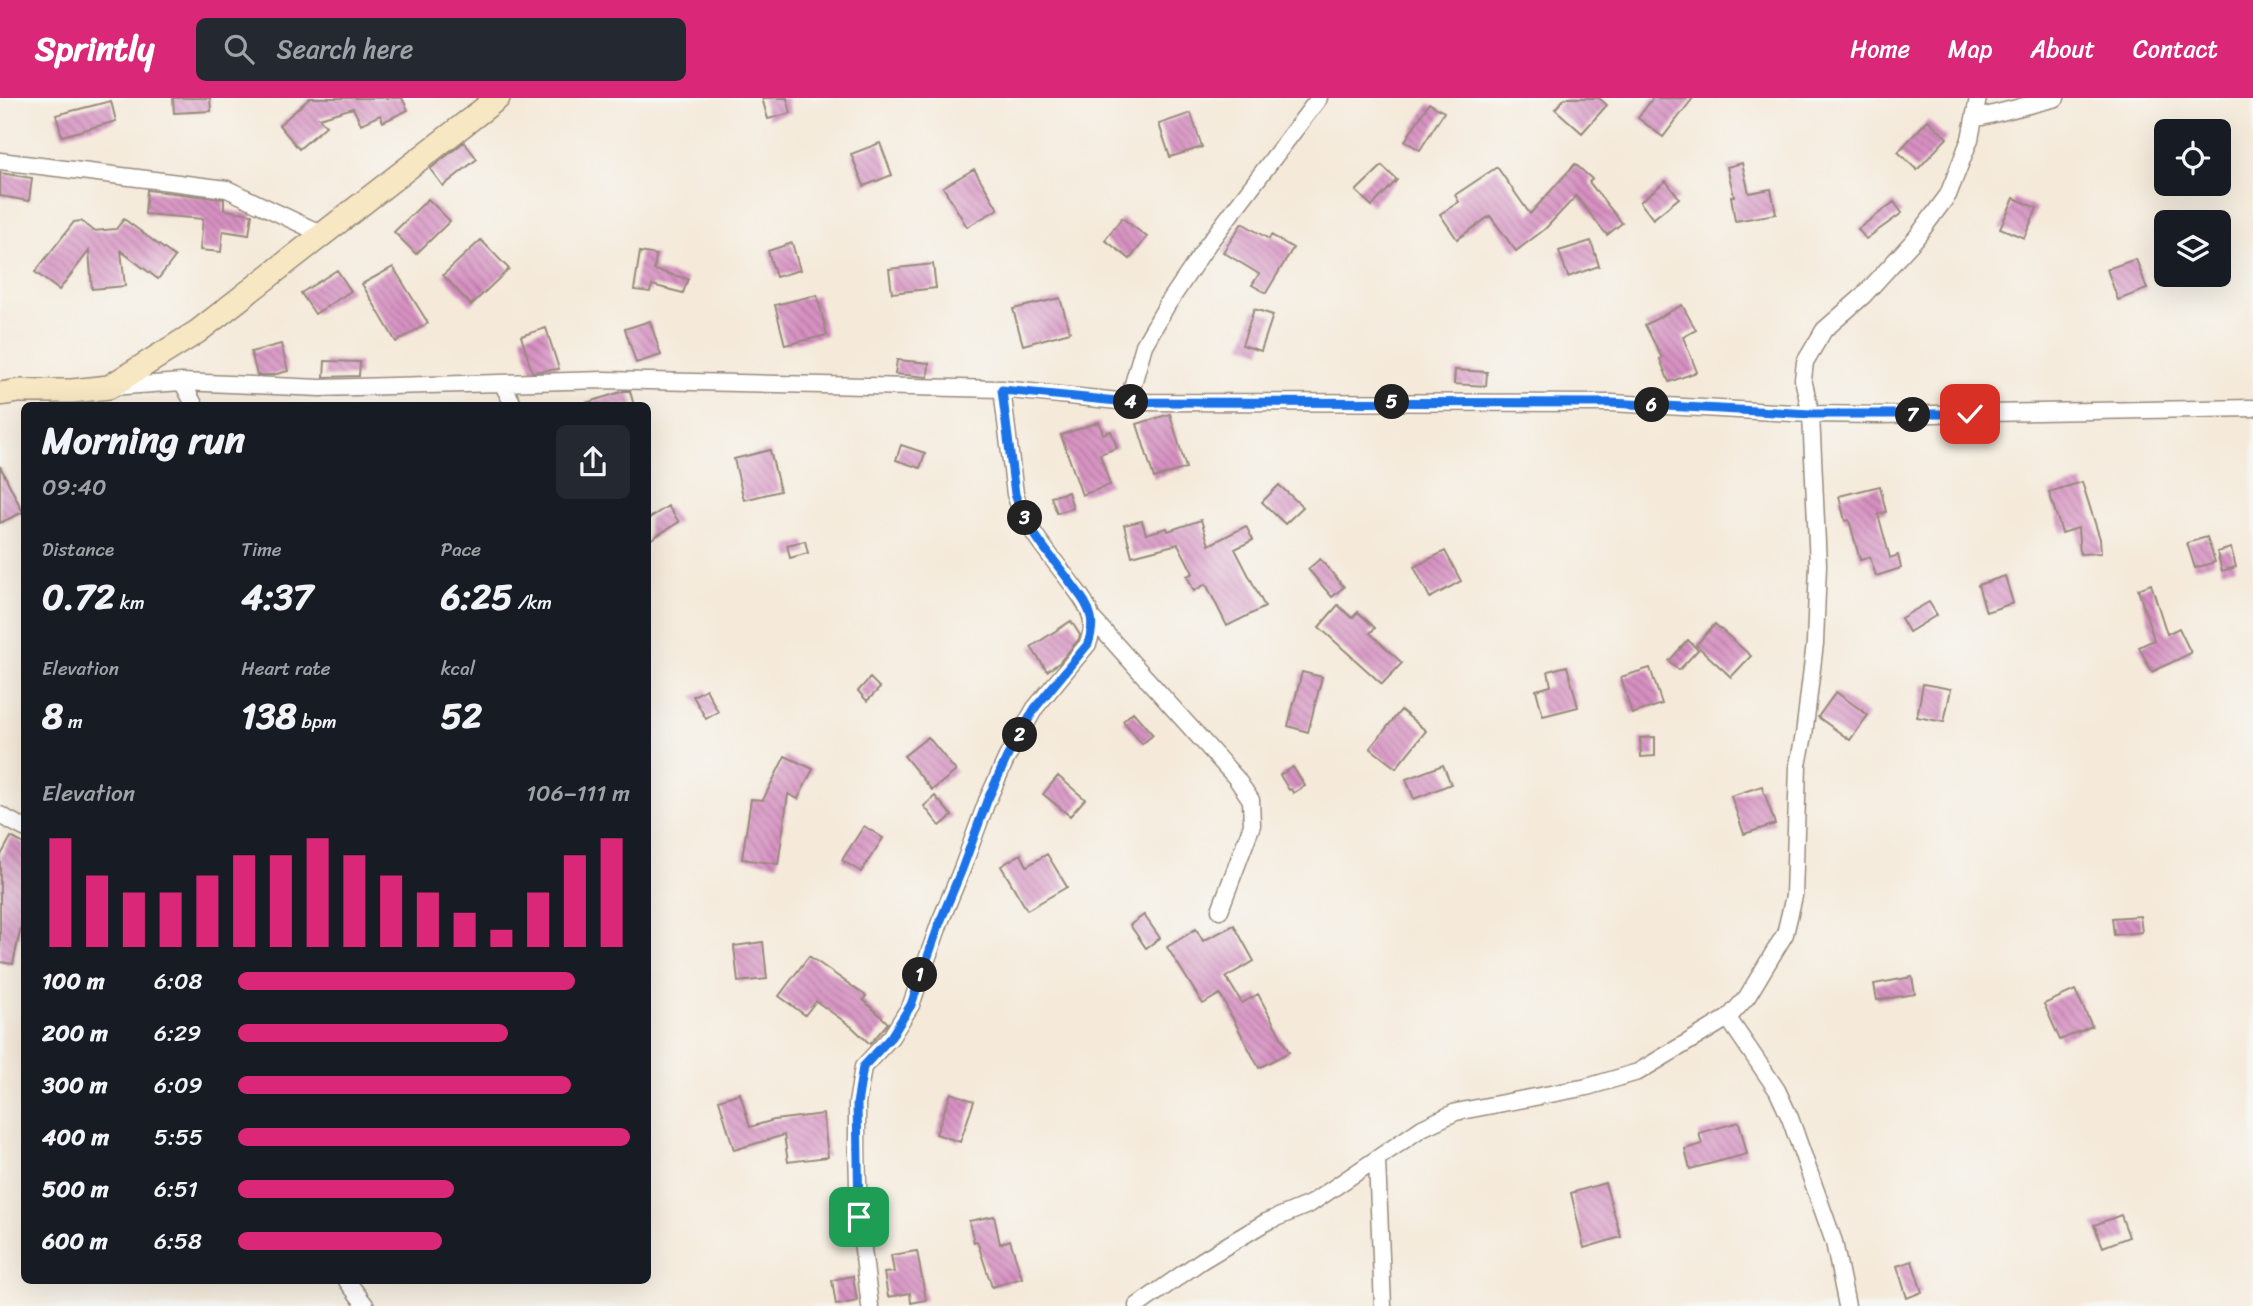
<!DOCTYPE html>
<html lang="en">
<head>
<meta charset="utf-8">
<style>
  body { margin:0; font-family:Sriracha,sans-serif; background:#242831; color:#f1f3f6; height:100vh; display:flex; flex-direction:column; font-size:26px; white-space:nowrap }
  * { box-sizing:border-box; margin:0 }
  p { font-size:23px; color:#9ea1a6 }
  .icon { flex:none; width:38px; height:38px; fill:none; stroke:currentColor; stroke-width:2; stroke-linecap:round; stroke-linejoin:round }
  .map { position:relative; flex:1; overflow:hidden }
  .panel { position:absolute; left:21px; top:304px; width:630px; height:882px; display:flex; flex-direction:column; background:#171b24; border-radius:10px; box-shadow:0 7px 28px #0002 }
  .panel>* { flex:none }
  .buttons { position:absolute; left:2154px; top:21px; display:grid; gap:14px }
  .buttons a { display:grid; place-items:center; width:77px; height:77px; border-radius:10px; background:#171b24; box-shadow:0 7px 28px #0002; font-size:35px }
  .pin { position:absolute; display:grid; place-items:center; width:60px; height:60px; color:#fff; margin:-30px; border-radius:14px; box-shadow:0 4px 10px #0006 }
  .km { position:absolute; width:35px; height:35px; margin:-18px; border-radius:50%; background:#222; color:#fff; font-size:19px; line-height:35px; text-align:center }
  .round { display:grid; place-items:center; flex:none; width:74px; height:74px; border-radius:10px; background:#242831 }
  .summary { display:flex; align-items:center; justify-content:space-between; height:119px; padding:0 21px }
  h1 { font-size:38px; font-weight:700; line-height:52px }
  .stats { display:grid; grid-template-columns:repeat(3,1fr); gap:10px; height:119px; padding:7px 21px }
  .stats div { display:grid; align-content:center }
  .stats b { font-size:35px; font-weight:700 }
  .stats small { font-size:19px; font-weight:400 }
  .stats p { font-size:19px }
  .chart { height:196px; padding:14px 21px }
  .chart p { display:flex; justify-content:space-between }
  .chart svg { width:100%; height:126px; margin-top:7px; stroke:#db2777; stroke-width:6 }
  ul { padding:0 21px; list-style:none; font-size:23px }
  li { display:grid; grid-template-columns:112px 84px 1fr; align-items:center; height:52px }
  li i { height:18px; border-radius:9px; background:#db2777 }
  header { display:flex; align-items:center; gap:42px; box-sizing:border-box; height:98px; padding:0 35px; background:#db2777; color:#fff }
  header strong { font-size:33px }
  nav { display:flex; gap:38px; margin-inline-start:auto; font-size:24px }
  .search { width:490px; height:63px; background:#242831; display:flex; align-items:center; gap:18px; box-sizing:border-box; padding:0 24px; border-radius:10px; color:#9ea1a6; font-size:26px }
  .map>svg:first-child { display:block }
  .building { fill:url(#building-back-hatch) }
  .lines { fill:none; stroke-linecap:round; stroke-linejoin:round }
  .minor-casing { stroke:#988a7c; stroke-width:19 }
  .secondary-casing { stroke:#988a7c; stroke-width:26 }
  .minor { stroke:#fff; stroke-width:16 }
  .secondary { stroke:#f7e8c3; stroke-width:23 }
  .route-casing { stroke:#fff; stroke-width:14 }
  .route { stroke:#1a73e8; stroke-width:9 }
</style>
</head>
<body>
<header>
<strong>Sprintly</strong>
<div class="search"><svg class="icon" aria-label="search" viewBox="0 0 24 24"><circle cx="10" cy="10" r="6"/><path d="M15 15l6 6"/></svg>Search here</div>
<nav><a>Home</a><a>Map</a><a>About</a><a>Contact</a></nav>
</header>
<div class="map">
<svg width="2253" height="1208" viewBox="0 0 2253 1208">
  <defs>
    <pattern id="building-back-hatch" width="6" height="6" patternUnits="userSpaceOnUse" patternTransform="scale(1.75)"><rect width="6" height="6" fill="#d791c2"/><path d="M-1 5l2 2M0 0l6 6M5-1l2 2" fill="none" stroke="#b0779d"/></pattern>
  </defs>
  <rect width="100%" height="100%" fill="#f6f6f2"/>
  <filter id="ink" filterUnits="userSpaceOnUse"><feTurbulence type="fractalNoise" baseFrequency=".0143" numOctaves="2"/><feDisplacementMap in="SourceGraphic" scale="14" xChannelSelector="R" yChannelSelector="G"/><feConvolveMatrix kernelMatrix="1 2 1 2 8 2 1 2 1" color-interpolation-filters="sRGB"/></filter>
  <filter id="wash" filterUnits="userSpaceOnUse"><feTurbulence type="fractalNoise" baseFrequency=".00686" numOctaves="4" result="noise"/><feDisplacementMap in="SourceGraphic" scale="28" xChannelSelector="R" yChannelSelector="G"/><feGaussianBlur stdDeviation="1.57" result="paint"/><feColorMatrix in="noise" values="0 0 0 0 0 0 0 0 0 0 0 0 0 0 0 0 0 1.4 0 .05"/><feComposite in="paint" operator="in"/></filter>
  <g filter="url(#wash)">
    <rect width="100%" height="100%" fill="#f5eada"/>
    <g id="blocks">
      <path class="building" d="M173 0H210L211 13 174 15Z
        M310 0H402L408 12 383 24 380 17 361 26 353 10 319 20 326 28 299 51 279 27Z
        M762 0H787L791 15 768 21Z
        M1565 0H1599L1607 7 1582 35 1555 11Z
        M1653 0H1693L1663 39 1638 20Z
        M111 3 116 23 62 38 56 17Z
        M1429 5 1444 14 1420 52 1405 43Z
        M1191 15 1202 49 1170 59 1159 26Z
        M1928 22 1947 40 1917 72 1898 54Z
        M464 44 477 61 443 88 430 71Z
        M880 45 892 77 864 88 851 56Z
        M1742 65 1749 95 1771 91 1776 116 1735 123 1731 98H1734L1727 69Z
        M1575 66 1592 81 1589 84 1622 125 1607 137 1576 98 1545 131 1516 153 1490 118 1457 141 1440 116 1459 104 1455 97 1497 69 1530 116Z
        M1382 68 1397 82 1372 108 1356 93Z
        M974 71 998 111 967 129 943 89Z
        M0 75 32 80 29 103 0 98Z
        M1666 83 1679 100 1653 121 1640 104Z
        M147 92 224 101V112L252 116 249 137 223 133 221 154 200 152 203 121 145 116Z
        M2014 100 2037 110 2024 140 2000 130Z
        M428 101 450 123 416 156 394 134Z
        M1894 104 1902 115 1866 141 1858 131Z
        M1122 120 1147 139 1130 161 1105 142Z
        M124 121 175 159 158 181 121 153 125 188 92 191 89 153 59 192 35 174 74 124 81 123 93 133 116 131Z
        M1242 125 1269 141 1271 137 1293 150 1266 195 1252 187 1259 176 1223 154Z
        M481 142 509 171 471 207 443 177Z
        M1591 143 1599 168 1568 179 1559 153Z
        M792 145 800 172 776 179 768 153Z
        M640 154 656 157 654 172 688 181 683 195 652 187 650 194 634 192Z
        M2136 161 2147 191 2118 202 2107 171Z
        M933 166 936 190 892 195 889 171Z
        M393 169 428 225 396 244 362 186Z
        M337 172 351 193 315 216 301 195Z
        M817 197 827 237 785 247 775 207Z
        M1060 200 1070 234 1023 247 1013 211Z
        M1682 207 1696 232 1683 239 1697 274 1669 284 1660 261 1662 260 1645 227Z
        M1254 211 1273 217 1261 253 1242 247Z
        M650 223 661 257 636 265 625 231Z
        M546 230 559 271 532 274 521 238Z
        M281 246 288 273 273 277H257L251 254Z
        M897 262 929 265 928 279 895 276Z
        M325 263 360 264 359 278 324 279Z
        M1455 272 1487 274 1486 288 1454 286Z
        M624 293H630L634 308H586V305Z
        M1170 316 1186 370 1154 380 1137 326Z
        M1099 324 1103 336 1111 333 1117 350 1100 356 1110 387 1082 397 1061 337Z
        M901 347 925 355 920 370 896 362Z
        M770 352 780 393 744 402 734 361Z
        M0 368 23 414 0 425Z
        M2082 384 2100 441 2101 455 2080 456 2078 430 2062 435 2049 394Z
        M1279 387 1303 409 1285 426 1262 404Z
        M1880 388 1886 414 1878 416 1890 460 1898 457 1901 470 1876 478 1870 459 1860 462 1849 422 1845 423 1839 398Z
        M1068 394 1073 410 1057 415 1051 399Z
        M668 408 679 424 648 443V421Z
        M1201 422 1209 447 1246 428 1253 442 1235 451 1265 509 1227 528 1206 486 1194 493 1187 478 1193 475 1178 446 1132 458 1124 427 1142 423 1146 436 1167 430 1168 433Z
        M2207 439 2215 464 2195 470 2187 445Z
        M805 443 808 455 790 460 787 447Z
        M2231 450 2236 469 2222 473 2217 454Z
        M1445 453 1461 483 1430 500 1414 469Z
        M1320 461 1344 489 1332 499 1308 471Z
        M2005 478 2013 505 1986 514 1978 487Z
        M2151 486 2167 536 2179 530 2191 555 2152 574 2139 549 2154 542 2138 491Z
        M1929 504 1937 517 1909 534 1901 520Z
        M1338 507 1352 520 1358 514 1375 530 1370 535 1402 565 1382 586 1319 529Z
        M1071 523 1080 537 1079 541 1059 565 1047 573 1031 549Z
        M1715 526 1751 558 1731 579 1696 547Z
        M1688 542 1698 552 1679 572 1669 563Z
        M1567 568 1578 609 1543 618 1536 592 1551 588 1548 573Z
        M1650 570 1662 606 1632 616 1621 579Z
        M1302 574 1322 579 1308 634 1288 628Z
        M870 580 880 590 867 603 858 593Z
        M1923 586 1951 591 1944 624 1917 619Z
        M706 591 718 614 706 621 693 598Z
        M1836 594 1868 617 1850 642 1818 619Z
        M1401 612 1426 633 1396 670 1370 650Z
        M1133 614 1153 637 1142 646 1123 623Z
        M928 639 956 673 932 692 904 658Z
        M1655 639V658L1641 659 1640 640Z
        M785 658 813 671 798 701 788 696 778 766 742 761 751 701 763 702Z
        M1443 667 1451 686 1414 701 1406 681Z
        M1293 669 1305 688 1293 695 1291 691 1289 692 1280 677Z
        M1058 678 1085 701 1070 718 1043 696Z
        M1762 688 1775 726 1744 736 1731 698Z
        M935 698 952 718 940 728 924 708Z
        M864 728 883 740 861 774 842 762Z
        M11 739 24 746V815L13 866 0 864V759Z
        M1021 756 1027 768 1047 756 1067 789 1027 812 1001 768Z
        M1144 817 1160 840 1146 850 1130 827Z
        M2140 818 2142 834 2114 837 2112 820Z
        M1234 827 1254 863 1226 879 1242 905 1258 896 1289 954 1259 970 1220 896 1203 906 1167 849 1196 831 1203 843Z
        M763 844 767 881 738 884 734 848Z
        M809 858 866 898 863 902 888 925 870 946 852 929 816 903 805 917 779 898Z
        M1912 879 1915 896 1877 902 1874 886Z
        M2075 892 2092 928 2060 942 2044 906Z
        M740 995 750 1029 774 1022 823 1016 828 1059 788 1064 784 1037 734 1052 719 1002Z
        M951 995 974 1003 960 1044 936 1036Z
        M1739 1024 1747 1056 1690 1071 1685 1051 1702 1046 1699 1035Z
        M1605 1085 1621 1139 1584 1150 1571 1095Z
        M2121 1117 2129 1139 2103 1149 2094 1127Z
        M994 1118 1000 1146 1010 1142 1022 1180 992 1189 977 1143 974 1144 969 1123Z
        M917 1153 926 1202 911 1205 910 1195 888 1199 884 1175 894 1174 891 1157Z
        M1912 1163 1922 1194 1907 1200 1897 1168Z
        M853 1178 857 1203 836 1207 832 1182Z"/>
    </g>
  </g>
  <g filter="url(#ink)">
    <use href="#blocks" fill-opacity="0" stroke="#988a7c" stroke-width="2"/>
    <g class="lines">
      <g class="minor-casing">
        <path id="minor" d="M1974 21 2056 0
          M0 63 227 91 324 137
          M182 284 195 308
          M502 285 514 308
          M111 289 182 284 320 290 604 282 1002 291 1128 304 1611 305 1811 316 1878 317 2253 310
          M1128 304 1144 247 1167 207 1208 146 1319 0
          M1091 519 1236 680 1251 702 1252 727 1220 812
          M0 717 24 730
          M1728 920 1777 992 1790 1020 1834 1144 1847 1208
          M1377 1062 1383 1208
          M347 1183 366 1208
          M870 1208 859 1119 857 1053V1006L863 969 891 939 911 907 940 824 962 771 987 703 1007 659 1035 610 1088 546C1091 537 1094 528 1091 519 1088 506 1079 496 1071 485 1051 458 1025 430 1015 396L1002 291
          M1137 1208 1201 1163 1266 1124 1310 1106 1422 1030 1456 1014 1587 989 1638 974 1728 920 1747 899 1785 836 1794 798 1798 667 1804 637 1815 545 1818 467 1811 316 1803 281 1805 264 1824 232 1863 198 1916 140 1948 97 1970 41 1978 0"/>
      </g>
      <g class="secondary-casing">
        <path id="secondary" d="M0 296 19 293H72L109 289 197 234 498 0"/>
      </g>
      <use href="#minor" class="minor"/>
      <use href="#secondary" class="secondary"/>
    </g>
  </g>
  <g class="lines" filter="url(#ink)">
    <g class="route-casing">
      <path id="route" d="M859 1119 857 1006 863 969 891 939 911 907 940 824 962 771 987 703 1007 659 1035 610 1088 546C1091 537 1093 528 1091 519 1088 506 1079 496 1071 485 1051 458 1025 430 1015 396L1002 292 1128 304 1611 305 1811 316H1970"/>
    </g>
    <use href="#route" class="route"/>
  </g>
</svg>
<div class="buttons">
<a><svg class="icon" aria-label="locate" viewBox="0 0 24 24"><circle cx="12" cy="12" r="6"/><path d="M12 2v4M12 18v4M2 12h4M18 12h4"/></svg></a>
<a><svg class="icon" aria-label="layers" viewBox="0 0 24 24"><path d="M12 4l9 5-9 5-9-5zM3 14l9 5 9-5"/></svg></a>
</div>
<div class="pin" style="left:859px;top:1119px;background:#1e9e55"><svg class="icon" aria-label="arrive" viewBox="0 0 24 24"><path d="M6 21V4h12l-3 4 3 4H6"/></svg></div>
<div class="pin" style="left:1970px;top:316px;background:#d93025"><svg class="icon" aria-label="check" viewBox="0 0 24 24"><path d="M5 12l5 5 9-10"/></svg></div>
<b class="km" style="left:920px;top:877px">1</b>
<b class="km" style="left:1020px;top:637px">2</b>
<b class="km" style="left:1025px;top:420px">3</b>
<b class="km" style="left:1131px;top:304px">4</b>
<b class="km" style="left:1392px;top:304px">5</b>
<b class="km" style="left:1652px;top:307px">6</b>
<b class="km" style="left:1913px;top:317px">7</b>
<section class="panel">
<div class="summary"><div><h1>Morning run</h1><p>09:40</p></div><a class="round"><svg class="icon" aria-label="share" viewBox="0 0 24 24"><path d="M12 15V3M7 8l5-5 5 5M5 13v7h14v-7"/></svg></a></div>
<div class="stats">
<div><p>Distance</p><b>0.72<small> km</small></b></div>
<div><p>Time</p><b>4:37</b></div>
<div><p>Pace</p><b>6:25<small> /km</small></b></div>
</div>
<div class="stats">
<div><p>Elevation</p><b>8<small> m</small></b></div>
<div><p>Heart rate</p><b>138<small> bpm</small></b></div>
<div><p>kcal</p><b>52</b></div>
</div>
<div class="chart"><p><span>Elevation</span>106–111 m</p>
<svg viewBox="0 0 160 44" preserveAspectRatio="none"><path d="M5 44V6M15 44V19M25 44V25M35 44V25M45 44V19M55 44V12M65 44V12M75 44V6M85 44V12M95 44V19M105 44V25M115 44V32M125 44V38M135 44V25M145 44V12M155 44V6"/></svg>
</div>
<ul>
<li><b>100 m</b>6:08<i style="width:86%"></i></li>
<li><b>200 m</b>6:29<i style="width:69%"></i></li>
<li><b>300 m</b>6:09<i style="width:85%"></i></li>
<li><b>400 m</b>5:55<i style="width:100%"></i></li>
<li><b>500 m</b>6:51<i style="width:55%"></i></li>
<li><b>600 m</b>6:58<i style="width:52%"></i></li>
</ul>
</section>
</div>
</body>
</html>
